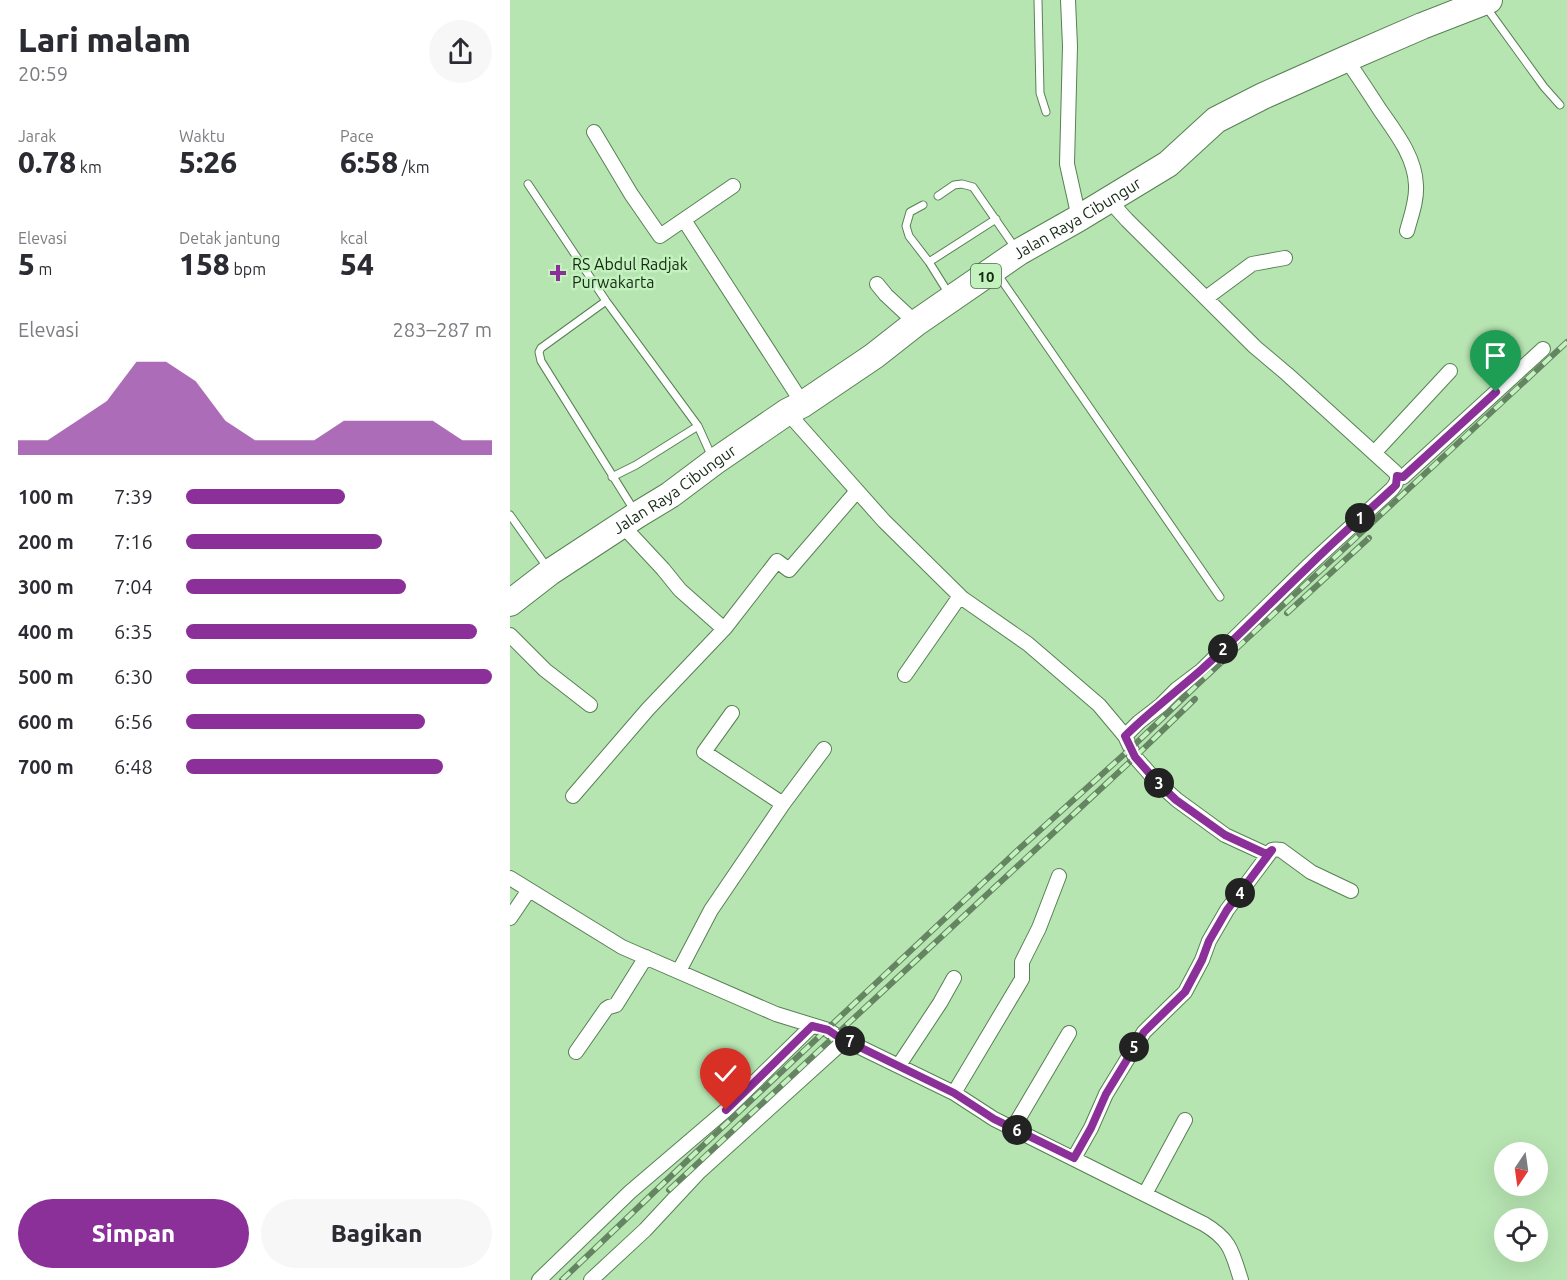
<!DOCTYPE html>
<html lang="id">
<head>
<meta charset="utf-8">
<style>
  body { margin:0; font-family:Ubuntu,sans-serif; background:#f7f7f7; color:#2b2b33; height:100vh; display:flex; flex-direction:column; font-size:22px; white-space:nowrap }
  * { box-sizing:border-box; margin:0 }
  p { font-size:20px; color:#7c7c81 }
  .icon { flex:none; width:33px; height:33px; fill:none; stroke:currentColor; stroke-width:2; stroke-linecap:round; stroke-linejoin:round }
  .map { position:relative; flex:1; overflow:hidden }
  .drawer { display:flex; flex-direction:column; background:#fff; width:510px }
  .drawer>* { flex:none }
  .needle { width:39px; rotate:193deg }
  .fabs { position:absolute; left:984px; top:1142px; display:grid; gap:12px }
  .fabs a { display:grid; place-items:center; width:54px; height:54px; border-radius:50%; background:#fff; box-shadow:0 6px 24px #0002; font-size:30px }
  .pin { position:absolute; display:grid; place-items:center; width:51px; height:51px; color:#fff; margin:-62px -26px; border-radius:50% 50% 50% 0; rotate:-45deg; box-shadow:0 0 6px #0007 }
  .pin .icon { rotate:45deg }
  .km { position:absolute; width:30px; height:30px; margin:-15px; border-radius:50%; background:#222; color:#fff; font-size:16px; line-height:30px; text-align:center }
  .round { display:grid; place-items:center; flex:none; width:63px; height:63px; border-radius:32px; background:#f7f7f7 }
  .overview { display:flex; align-items:center; justify-content:space-between; height:102px; padding:0 18px }
  h1 { font-size:33px; font-weight:800; line-height:45px }
  .metrics { display:grid; grid-template-columns:repeat(3,1fr); gap:9px; height:102px; padding:6px 18px }
  .metrics div { display:grid; align-content:center }
  .metrics b { font-size:30px; font-weight:800 }
  .metrics small { font-size:16px; font-weight:400 }
  .metrics p { font-size:16px }
  .chart { height:168px; padding:12px 18px }
  .chart p { display:flex; justify-content:space-between }
  .chart svg { width:100%; height:108px; margin-top:6px; fill:#8b2f99; opacity:.7 }
  .button { display:flex; gap:12px; margin-top:auto; padding:12px 18px }
  .button a { flex:1; height:69px; border-radius:36px; background:#8b2f99; color:#fff; font-size:24px; font-weight:800; line-height:69px; text-align:center }
  .button a+a { background:#f7f7f7; color:#2b2b33 }
  ul { padding:0 18px; list-style:none; font-size:20px }
  li { display:grid; grid-template-columns:96px 72px 1fr; align-items:center; height:45px }
  li i { height:15px; border-radius:8px; background:#8b2f99 }
  main { display:flex; flex:1; min-height:0 }
  .map>svg:first-child { display:block }
  .lines { fill:none; stroke-linecap:round; stroke-linejoin:round }
  .lane-casing { stroke:#578153; stroke-width:9 }
  .street-casing { stroke:#578153; stroke-width:16 }
  .highway-casing { stroke:#578153; stroke-width:28 }
  .lane { stroke:#fff; stroke-width:7 }
  .street { stroke:#fff; stroke-width:14 }
  .highway { stroke:#fff; stroke-width:26 }
  .rail-casing { stroke:#658562; stroke-width:6 }
  .rail { stroke:#c4f2bf; stroke-width:4; stroke-dasharray:11; stroke-linecap:butt }
  .route-casing { stroke:#fff; stroke-width:12 }
  .route { stroke:#8b2f99; stroke-width:8 }
  .poi-dot { fill:#8b2f99; stroke:#c4f2bf; stroke-width:2 }
  .labels { text-anchor:middle; dominant-baseline:central; stroke-width:5; stroke-linejoin:round; paint-order:stroke }
  .shield { fill:#c4f2bf; stroke:#4a6548; stroke-width:1.5 }
  .shield-label { font-size:15px; font-weight:bold; fill:#162815 }
  .street-label { font-size:16px; fill:#162815; stroke:#c4f2bf }
  .poi-label { font-size:16px; fill:#162815; stroke:#c4f2bf; text-anchor:start }
</style>
</head>
<body>
<main>
<section class="drawer">
<div class="overview"><div><h1>Lari malam</h1><p>20:59</p></div><a class="round"><svg class="icon" aria-label="share" viewBox="0 0 24 24"><path d="M12 15V3M7 8l5-5 5 5M5 13v7h14v-7"/></svg></a></div>
<div class="metrics">
<div><p>Jarak</p><b>0.78<small> km</small></b></div>
<div><p>Waktu</p><b>5:26</b></div>
<div><p>Pace</p><b>6:58<small> /km</small></b></div>
</div>
<div class="metrics">
<div><p>Elevasi</p><b>5<small> m</small></b></div>
<div><p>Detak jantung</p><b>158<small> bpm</small></b></div>
<div><p>kcal</p><b>54</b></div>
</div>
<div class="chart"><p><span>Elevasi</span>283–287 m</p>
<svg viewBox="0 0 160 44" preserveAspectRatio="none"><path d="M0 44V38L10 38L20 30L30 22L40 6L50 6L60 14L70 30L80 38L90 38L100 38L110 30L120 30L130 30L140 30L150 38L160 38V44z"/></svg>
</div>
<ul>
<li><b>100 m</b>7:39<i style="width:52%"></i></li>
<li><b>200 m</b>7:16<i style="width:64%"></i></li>
<li><b>300 m</b>7:04<i style="width:72%"></i></li>
<li><b>400 m</b>6:35<i style="width:95%"></i></li>
<li><b>500 m</b>6:30<i style="width:100%"></i></li>
<li><b>600 m</b>6:56<i style="width:78%"></i></li>
<li><b>700 m</b>6:48<i style="width:84%"></i></li>
</ul>
<div class="button"><a>Simpan</a><a>Bagikan</a></div>
</section>
<div class="map">
<svg width="1057" height="1280" viewBox="0 0 1057 1280">
  <rect width="100%" height="100%" fill="#b7e5b2"/>
  <g class="lines">
    <g class="lane-casing">
      <path id="lane" d="M528 0 530 93 536 112
        M976 7 1034 87 1050 105
        M18 184 96 301 188 426 202 457
        M428 196 444 185 452 184 463 187 506 249
        M413 205 400 212 396 226 399 236 419 262 439 294
        M419 262 486 219
        M486 272 710 597
        M96 301 31 348 29 352 31 361 124 510
        M102 477 126 465 188 426
        M0 515 37 567"/>
    </g>
    <g class="street-casing">
      <path id="street" d="M558 0 560 46 557 164 569 218
        M836 59C848 76 859 93 870 110 886 133 905 157 906 185 907 201 901 216 897 231
        M84 132 121 194 150 236 223 186
        M174 220 293 404
        M367 284 376 295 406 323
        M696 298 742 264 775 258
        M277 412 374 521 452 598 518 644 589 705 615 736 629 722 651 705 667 689 692 670 797 567 882 489C887 483 889 478 885 472L777 374 745 347 617 220 598 199
        M864 453 940 371
        M887 476 893 477 1033 349
        M112 525 153 569 170 590 214 629
        M0 635 35 670 80 705
        M395 675 450 596
        M222 713 194 752 273 804
        M615 736 625 757 648 783 667 800 715 835 754 853H758C763 849 765 849 771 850L801 872 841 891
        M63 796 138 709 215 628 267 561 279 570 347 491
        M0 878 112 947 266 1014 318 1030 327 1036 444 1093 484 1119 694 1224C721 1240 722 1252 731 1280
        M0 918 19 890
        M169 971 201 910 273 804 314 749
        M66 1052 96 1009 99 1007 106 1005 136 957
        M389 1065 430 1003 444 978
        M444 1093 512 979V962L529 928 549 876
        M503 1128 559 1033
        M564 1158 581 1128 596 1094 634 1032 675 992 692 960 699 941 717 910 762 850
        M635 1194 675 1120
        M29 1280 120 1192 216 1110 302 1026
        M81 1280 135 1230 189 1172 336 1039"/>
    </g>
    <g class="highway-casing">
      <g id="highway">
        <path id="s1" d="M0 603 40 572 127 515 160 495 204 462 277 412 293 404 364 356 406 323 509 252 569 218 658 164 706 120 753 96 836 59 912 26 979 0"/>
      </g>
    </g>
    <use href="#lane" class="lane"/>
    <use href="#street" class="street"/>
    <use href="#highway" class="highway"/>
    <g class="rail-casing">
      <path id="rail" d="M777 613 859 538
        M159 1190 625 757 685 699
        M52 1280 203 1136 509 849 620 749 688 684 1057 342"/>
    </g>
    <use href="#rail" class="rail"/>
  </g>
  <g class="lines">
    <g class="route-casing">
      <path id="route" d="M216 1110 302 1026 318 1030 327 1036 444 1093 484 1119 564 1158 581 1128 596 1094 634 1032 675 992 692 960 699 941 717 910 762 850 758 853H754L715 835 666 800 648 783 625 757 615 736C639 712 666 692 691 670 728 637 762 601 798 567 825 540 854 515 882 489L886 485 887 476 893 477 986 392"/>
    </g>
    <use href="#route" class="route"/>
  </g>
  <path class="poi-dot" d="M45 264h6v6h6v6h-6v6h-6v-6h-6v-6h6z"/>
  <g class="labels">
    <rect class="shield" x="461" y="264" width="30" height="24" rx="4.5"/>
    <g class="shield-label">
      <text x="476" y="276">10</text>
    </g>
    <g class="street-label">
      <text stroke="none"><textPath href="#s1" startOffset="686">Jalan Raya Cibungur</textPath></text>
      <text stroke="none"><textPath href="#s1" startOffset="200">Jalan Raya Cibungur</textPath></text>
    </g>
    <g class="poi-label">
      <text x="62" y="264">RS Abdul Radjak<tspan x="62" dy="18">Purwakarta</tspan></text>
    </g>
  </g>
</svg>
<div class="fabs">
<a><svg class="needle" viewBox="-14 -14 28 28"><path d="M0-13l5 13h-10z" fill="#e53935"/><path d="M0 13l5-13h-10z" fill="#7c7c81"/></svg></a>
<a><svg class="icon" aria-label="locate" viewBox="0 0 24 24"><circle cx="12" cy="12" r="6"/><path d="M12 2v4M12 18v4M2 12h4M18 12h4"/></svg></a>
</div>
<div class="pin" style="left:986px;top:392px;background:#1e9e55"><svg class="icon" aria-label="arrive" viewBox="0 0 24 24"><path d="M6 21V4h12l-3 4 3 4H6"/></svg></div>
<div class="pin" style="left:216px;top:1110px;background:#d93025"><svg class="icon" aria-label="check" viewBox="0 0 24 24"><path d="M5 12l5 5 9-10"/></svg></div>
<b class="km" style="left:850px;top:518px">1</b>
<b class="km" style="left:713px;top:649px">2</b>
<b class="km" style="left:649px;top:783px">3</b>
<b class="km" style="left:730px;top:893px">4</b>
<b class="km" style="left:624px;top:1047px">5</b>
<b class="km" style="left:507px;top:1130px">6</b>
<b class="km" style="left:340px;top:1041px">7</b>
</div>
</main>
</body>
</html>
